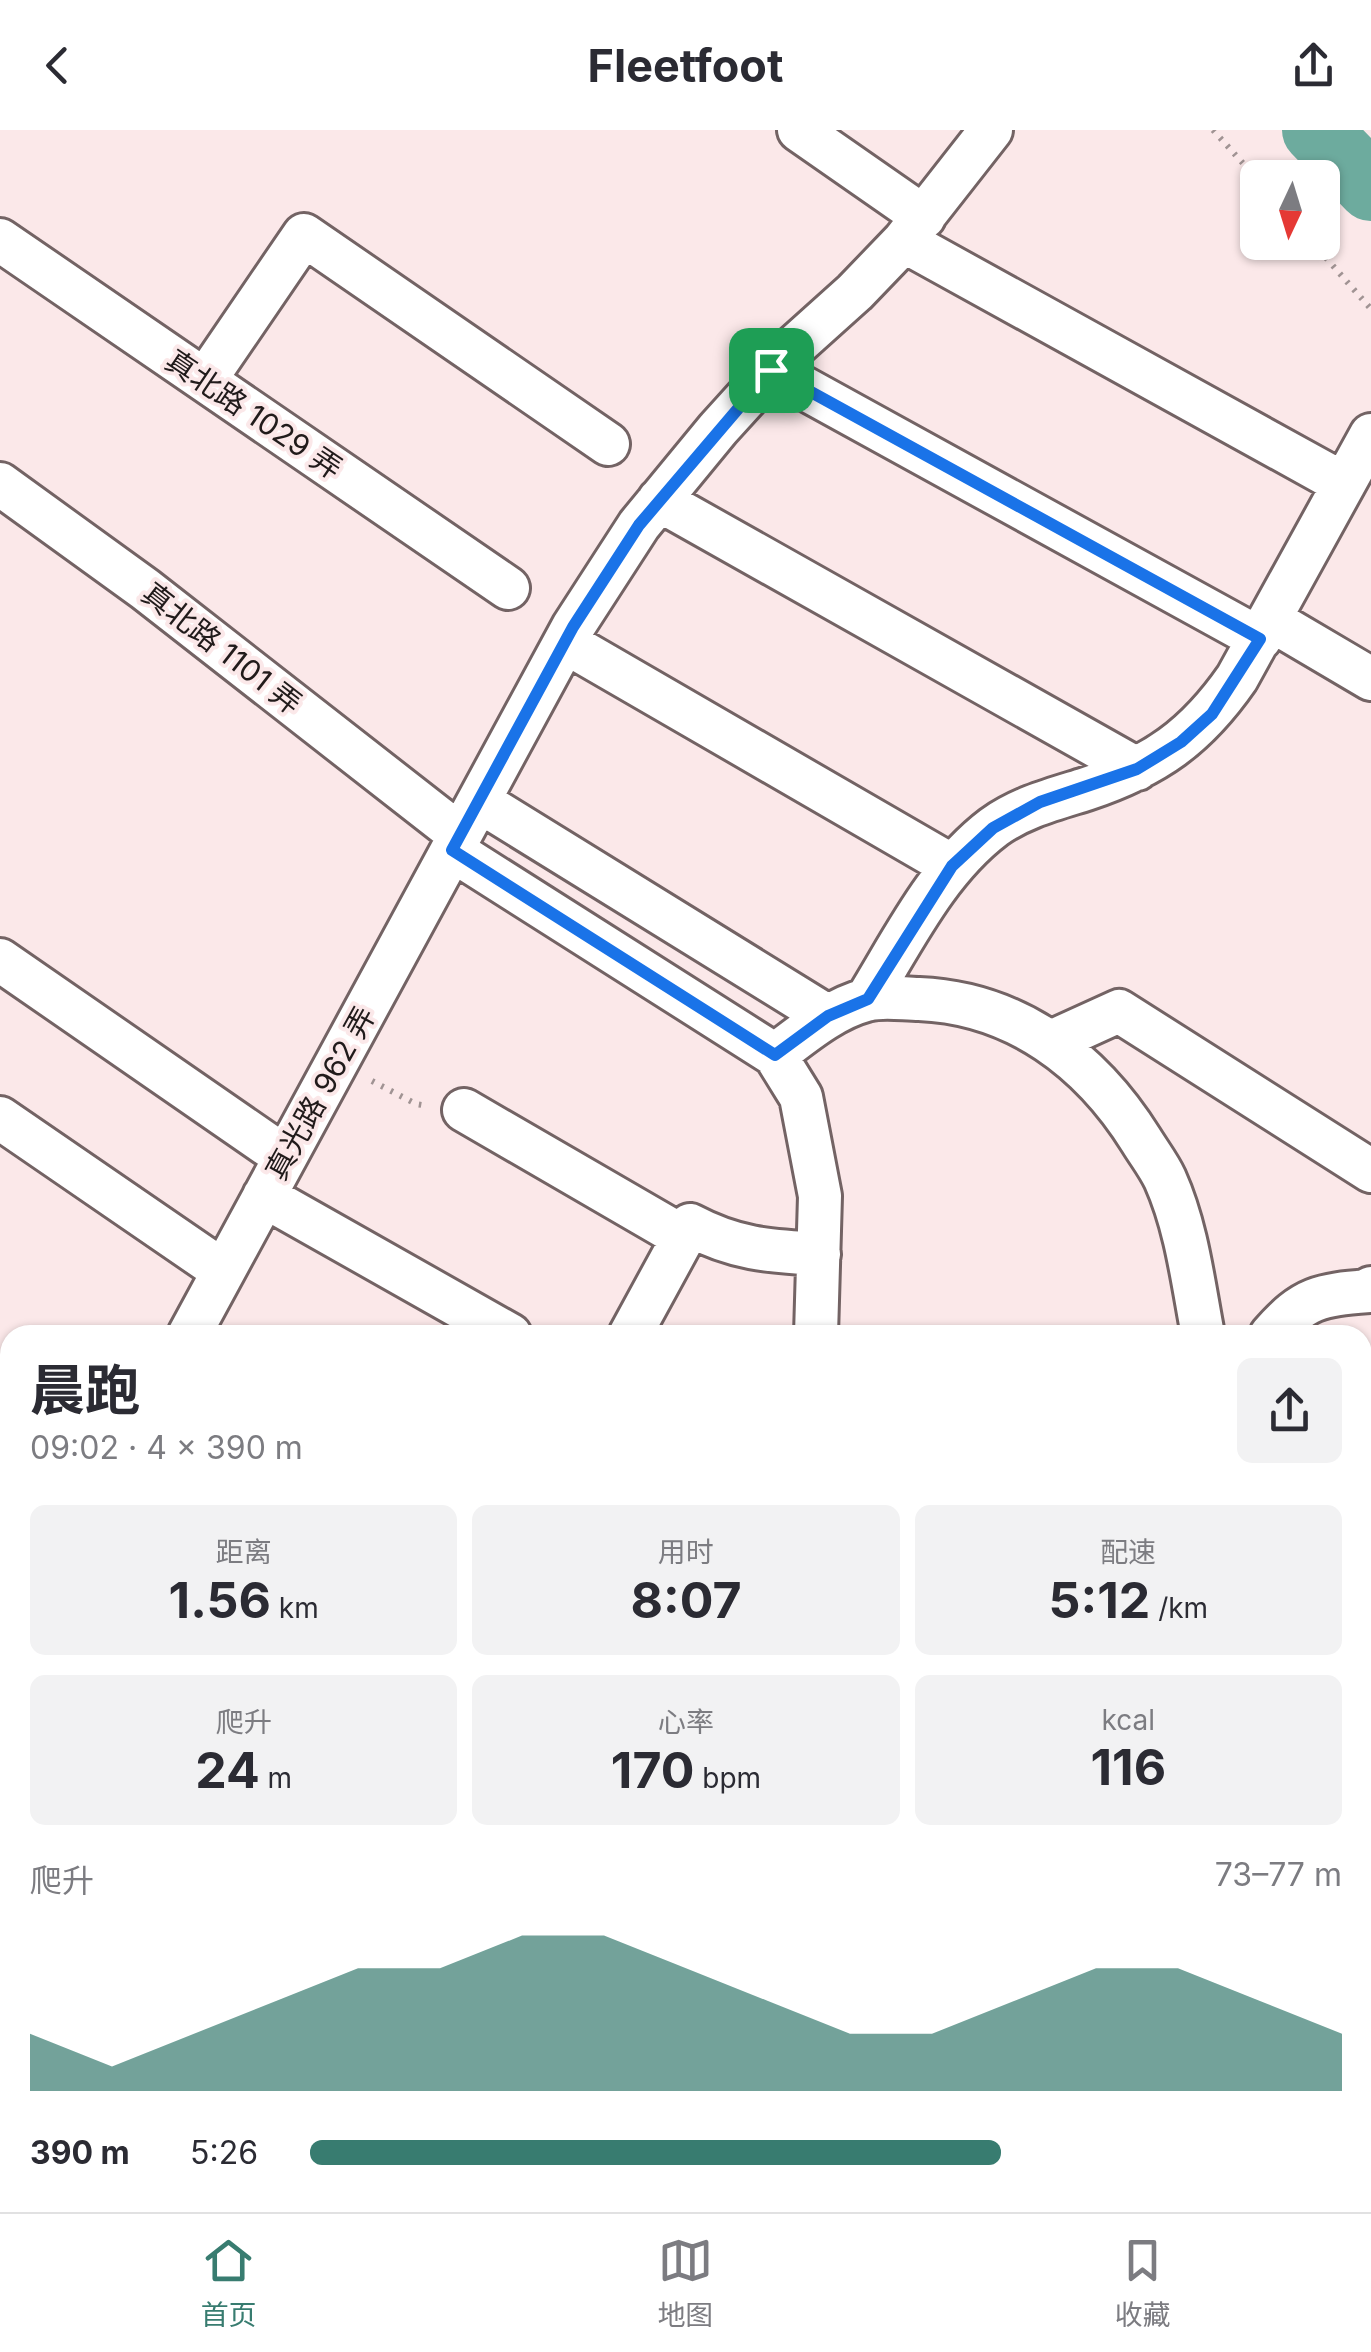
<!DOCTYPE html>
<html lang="zh">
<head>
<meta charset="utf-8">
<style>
  body { margin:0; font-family:Inter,"Noto Sans SC",sans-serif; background:#f2f2f3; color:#2b2b33; height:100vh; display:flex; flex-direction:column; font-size:38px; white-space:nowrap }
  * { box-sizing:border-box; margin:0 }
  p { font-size:32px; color:#7c7c81 }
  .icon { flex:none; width:55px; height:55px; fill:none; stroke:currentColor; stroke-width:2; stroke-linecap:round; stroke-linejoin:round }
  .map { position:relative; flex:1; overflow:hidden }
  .drawer { position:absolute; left:0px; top:1195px; width:1372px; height:888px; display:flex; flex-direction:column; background:#fff; border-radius:30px 30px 0 0; box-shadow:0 2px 8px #0004 }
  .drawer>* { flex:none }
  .needle { width:65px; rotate:184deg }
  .controls { position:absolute; left:1240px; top:30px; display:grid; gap:20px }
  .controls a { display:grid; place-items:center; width:100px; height:100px; border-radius:15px; background:#fff; box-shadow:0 2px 8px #0004; font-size:50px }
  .pin { position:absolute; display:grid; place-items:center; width:85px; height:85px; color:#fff; margin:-42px; border-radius:20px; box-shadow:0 5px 15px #0006 }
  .round { display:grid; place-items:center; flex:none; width:105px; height:105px; border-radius:15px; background:#f2f2f3 }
  .head { display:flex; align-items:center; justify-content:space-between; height:170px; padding:0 30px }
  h1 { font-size:55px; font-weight:700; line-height:75px }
  .figures { display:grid; grid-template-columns:repeat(3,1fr); gap:15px; height:170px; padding:10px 30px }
  .figures div { display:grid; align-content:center; border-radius:15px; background:#f2f2f3; text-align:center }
  .figures b { font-size:50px; font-weight:700 }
  .figures small { font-size:28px; font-weight:400 }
  .figures p { font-size:28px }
  .chart { height:280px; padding:20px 30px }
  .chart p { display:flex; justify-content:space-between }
  .chart svg { width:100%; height:180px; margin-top:10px; fill:#387c70; opacity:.7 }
  ul { padding:0 30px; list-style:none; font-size:32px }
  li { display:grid; grid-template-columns:160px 120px 1fr; align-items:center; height:75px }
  li i { height:25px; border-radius:12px; background:#387c70 }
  header { display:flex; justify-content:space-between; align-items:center; height:130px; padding:0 30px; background:#fff; font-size:45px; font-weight:700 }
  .menu { display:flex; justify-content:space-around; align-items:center; height:140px; border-top:2px solid #e1e1e2; background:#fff; font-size:28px; color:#7c7c81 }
  .menu a { display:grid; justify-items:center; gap:5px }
  .menu .active { color:#387c70 }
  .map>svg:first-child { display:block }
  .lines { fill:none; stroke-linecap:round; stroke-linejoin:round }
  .river { stroke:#6dab9e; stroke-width:68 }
  .minor-casing { stroke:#736364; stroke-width:48 }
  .path { stroke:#a09393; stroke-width:6; stroke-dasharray:2.5 8; stroke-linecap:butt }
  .minor { stroke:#fff; stroke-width:42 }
  .route-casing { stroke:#fff; stroke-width:20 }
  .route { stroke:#1a73e8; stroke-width:12 }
  .labels { text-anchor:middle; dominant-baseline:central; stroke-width:8; stroke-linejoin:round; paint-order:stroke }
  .street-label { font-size:30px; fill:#211b1b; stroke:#fbe8e9 }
</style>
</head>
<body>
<header><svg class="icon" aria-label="back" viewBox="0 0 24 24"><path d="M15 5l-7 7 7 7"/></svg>Fleetfoot<svg class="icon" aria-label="share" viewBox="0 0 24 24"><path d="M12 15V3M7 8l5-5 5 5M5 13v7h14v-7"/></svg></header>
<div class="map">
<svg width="1371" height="2082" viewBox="0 0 1371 2082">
  <rect width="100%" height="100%" fill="#fbe8e9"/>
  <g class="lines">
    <path class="river" d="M1316 0 1371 57"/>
    <g class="minor-casing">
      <path id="minor" d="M799 0 924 87
        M0 110 508 458
        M904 111 1344 354
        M771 240 1260 509
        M205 250 304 105 608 314
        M0 354 145 459 460 705
        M659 370 1137 639
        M1271 490 1371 549
        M565 512 952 736
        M479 671 827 886
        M452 720 775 925 801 967 820 1066 816 1205
        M0 830 285 1027
        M867 869C904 809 937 740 994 697 1022 677 1054 669 1086 659 1155 636 1196 607 1237 548L1371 305
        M1051 912 1119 881 1371 1041
        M775 925C803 904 832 879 866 870 883 865 903 869 919 869 1016 873 1091 930 1141 1010 1149 1023 1159 1036 1165 1049 1187 1098 1193 1153 1203 1205
        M464 980 683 1107
        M0 988 223 1141
        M264 1066 510 1205
        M189 1205 573 497 639 395 718 299 786 224 855 162 904 111 991 0
        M630 1205 690 1095C735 1119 768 1121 819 1124
        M1271 1205C1304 1167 1320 1165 1369 1161L1371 1158
        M0 1262 10 1268
        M1362 1369 1371 1374
        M0 1486 10 1492
        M0 1553 10 1534
        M1362 1569 1371 1575
        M0 1662 10 1667
        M1362 1822 1371 1813
        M0 1846 10 1852
        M0 2028 10 2034
        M71 2072 81 2082
        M369 2072 385 2082
        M667 2072 684 2082
        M987 2072 993 2075
        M215 2082 221 2072
        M548 2082 554 2072
        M1140 2082 1148 2072"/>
    </g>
    <path class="path" d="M1213 0 1258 50
      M1312 112 1371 179
      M372 951 416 974 428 976"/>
    <use href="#minor" class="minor"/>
  </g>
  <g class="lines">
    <g class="route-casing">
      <path id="route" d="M771 240 1260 509 1212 584 1181 612 1137 639 1040 672 993 698 952 736 868 869 828 886 775 925 452 720 573 497 639 395Z"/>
    </g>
    <use href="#route" class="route"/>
  </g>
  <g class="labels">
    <g class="street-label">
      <text transform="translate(254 284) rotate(34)">真北路 1029 弄</text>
      <text transform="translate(222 518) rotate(38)">真北路 1101 弄</text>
      <text transform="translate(320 963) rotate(-61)">真光路 962 弄</text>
    </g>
  </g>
</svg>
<div class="controls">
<a><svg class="needle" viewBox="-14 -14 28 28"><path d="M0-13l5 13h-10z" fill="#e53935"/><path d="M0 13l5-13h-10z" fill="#7c7c81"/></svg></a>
</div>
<div class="pin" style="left:771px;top:240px;background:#1e9e55"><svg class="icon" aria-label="arrive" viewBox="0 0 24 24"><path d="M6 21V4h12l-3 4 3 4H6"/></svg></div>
<section class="drawer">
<div class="head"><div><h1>晨跑</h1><p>09:02 · 4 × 390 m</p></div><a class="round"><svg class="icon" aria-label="share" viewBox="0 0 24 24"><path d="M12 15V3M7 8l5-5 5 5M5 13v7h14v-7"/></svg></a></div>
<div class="figures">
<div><p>距离</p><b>1.56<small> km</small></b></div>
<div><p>用时</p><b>8:07</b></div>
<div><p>配速</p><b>5:12<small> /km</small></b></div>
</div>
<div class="figures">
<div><p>爬升</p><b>24<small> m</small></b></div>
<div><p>心率</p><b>170<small> bpm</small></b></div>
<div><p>kcal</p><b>116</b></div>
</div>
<div class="chart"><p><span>爬升</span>73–77 m</p>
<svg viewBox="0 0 160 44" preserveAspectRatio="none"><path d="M0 44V30L10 38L20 30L30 22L40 14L50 14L60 6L70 6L80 14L90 22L100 30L110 30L120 22L130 14L140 14L150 22L160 30V44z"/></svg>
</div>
<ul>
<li><b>390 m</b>5:26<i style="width:67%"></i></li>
</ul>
</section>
</div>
<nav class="menu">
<a class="active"><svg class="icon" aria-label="home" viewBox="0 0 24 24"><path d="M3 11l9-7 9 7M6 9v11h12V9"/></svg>首页</a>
<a><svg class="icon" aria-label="map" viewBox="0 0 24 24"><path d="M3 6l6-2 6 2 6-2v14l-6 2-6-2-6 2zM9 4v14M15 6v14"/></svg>地图</a>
<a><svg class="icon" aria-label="saved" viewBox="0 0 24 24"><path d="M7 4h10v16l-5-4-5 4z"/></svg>收藏</a>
</nav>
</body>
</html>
